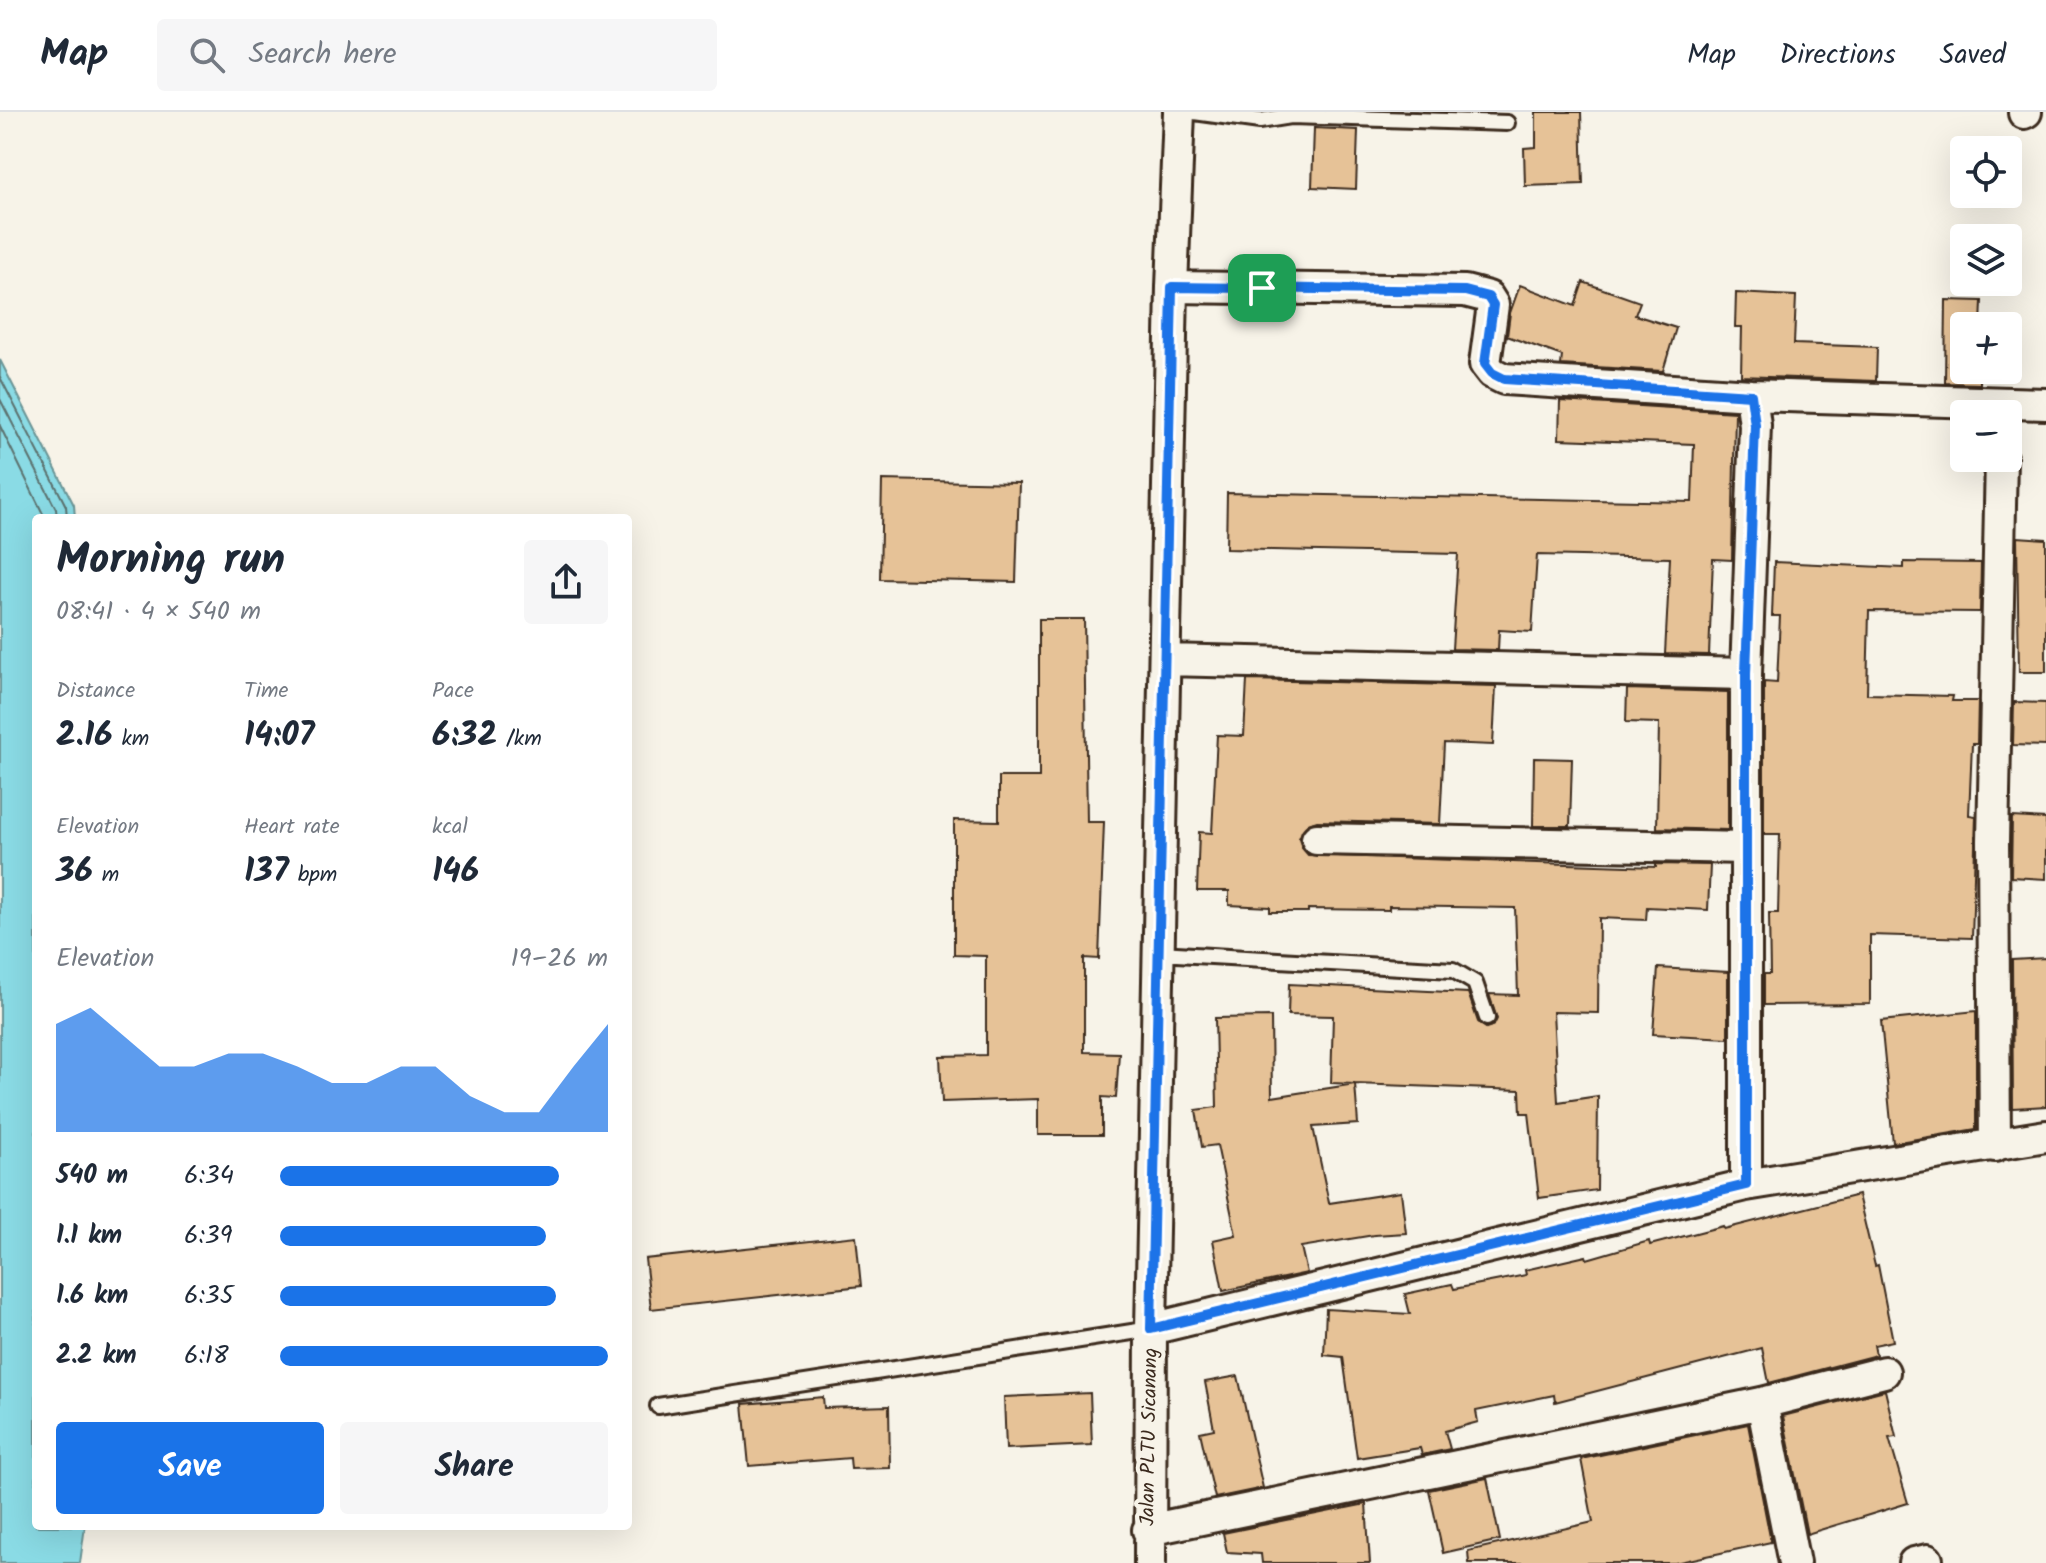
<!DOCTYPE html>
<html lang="en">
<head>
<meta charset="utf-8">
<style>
  body { margin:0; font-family:Kalam,sans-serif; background:#f6f6f7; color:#1f2937; height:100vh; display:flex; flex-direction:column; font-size:30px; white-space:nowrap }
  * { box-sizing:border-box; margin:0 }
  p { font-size:26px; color:#747a83 }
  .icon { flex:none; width:44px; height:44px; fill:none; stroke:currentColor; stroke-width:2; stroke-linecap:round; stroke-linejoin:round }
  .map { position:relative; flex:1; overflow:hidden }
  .sheet { position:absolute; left:32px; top:402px; width:600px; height:1016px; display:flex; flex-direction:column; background:#fff; border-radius:8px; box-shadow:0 8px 32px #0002 }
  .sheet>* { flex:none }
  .fabs { position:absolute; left:1950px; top:24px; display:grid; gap:16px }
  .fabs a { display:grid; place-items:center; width:72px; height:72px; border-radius:8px; background:#fff; box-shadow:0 8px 32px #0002; font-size:40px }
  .pin { position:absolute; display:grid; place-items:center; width:68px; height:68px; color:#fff; margin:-34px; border-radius:16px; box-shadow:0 4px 12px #0006 }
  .round { display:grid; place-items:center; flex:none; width:84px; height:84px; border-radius:8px; background:#f6f6f7 }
  .head { display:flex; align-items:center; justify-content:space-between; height:136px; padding:0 24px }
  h1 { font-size:44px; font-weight:800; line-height:60px }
  .stats { display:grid; grid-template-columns:repeat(3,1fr); gap:12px; height:136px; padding:8px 24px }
  .stats div { display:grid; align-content:center }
  .stats b { font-size:34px; font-weight:800 }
  .stats small { font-size:22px; font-weight:400 }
  .stats p { font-size:22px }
  .chart { height:224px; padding:16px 24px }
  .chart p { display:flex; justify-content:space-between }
  .chart svg { width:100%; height:144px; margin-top:8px; fill:#1a73e8; opacity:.7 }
  .button { display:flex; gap:16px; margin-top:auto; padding:16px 24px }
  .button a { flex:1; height:92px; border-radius:8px; background:#1a73e8; color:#fff; font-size:32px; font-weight:800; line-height:92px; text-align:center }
  .button a+a { background:#f6f6f7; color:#1f2937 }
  ul { padding:0 24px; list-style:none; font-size:26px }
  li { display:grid; grid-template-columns:128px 96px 1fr; align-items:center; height:60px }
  li i { height:20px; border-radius:10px; background:#1a73e8 }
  header { display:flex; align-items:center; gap:48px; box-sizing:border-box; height:112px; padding:0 40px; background:#fff; border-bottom:2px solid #e0e1e3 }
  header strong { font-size:38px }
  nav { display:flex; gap:44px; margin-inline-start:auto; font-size:28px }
  .search { width:560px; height:72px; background:#f6f6f7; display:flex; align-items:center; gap:20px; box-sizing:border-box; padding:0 28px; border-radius:8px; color:#747a83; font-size:30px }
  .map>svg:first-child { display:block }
  .water { fill:#8adbe5; stroke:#6a9495; stroke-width:2 }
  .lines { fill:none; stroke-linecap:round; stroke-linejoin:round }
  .shore { stroke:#5b716e; stroke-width:2 }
  .building { fill:#e6c297; stroke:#3b2a1e; stroke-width:2 }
  .service-casing { stroke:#3b2a1e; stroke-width:20 }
  .minor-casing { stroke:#3b2a1e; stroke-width:36 }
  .service { stroke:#f7f3e8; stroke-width:14 }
  .minor { stroke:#f7f3e8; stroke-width:30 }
  .route-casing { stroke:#fff; stroke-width:16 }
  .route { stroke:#1a73e8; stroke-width:10 }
  .labels { text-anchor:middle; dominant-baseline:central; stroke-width:8; stroke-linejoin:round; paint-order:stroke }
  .street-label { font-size:20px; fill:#3b2a1e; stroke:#f7f3e8 }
</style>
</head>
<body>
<header>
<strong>Map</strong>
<div class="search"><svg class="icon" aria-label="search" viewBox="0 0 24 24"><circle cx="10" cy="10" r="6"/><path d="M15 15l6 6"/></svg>Search here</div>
<nav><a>Map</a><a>Directions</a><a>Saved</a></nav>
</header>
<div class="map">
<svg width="2046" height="1451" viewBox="0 0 2046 1451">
  <rect width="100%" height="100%" fill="#f7f3e8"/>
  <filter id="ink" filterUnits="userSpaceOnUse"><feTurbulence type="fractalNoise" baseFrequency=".0125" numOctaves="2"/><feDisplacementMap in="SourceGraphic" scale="16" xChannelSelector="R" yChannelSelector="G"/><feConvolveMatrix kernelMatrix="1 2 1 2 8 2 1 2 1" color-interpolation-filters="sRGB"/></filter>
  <g filter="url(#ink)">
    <path class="water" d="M0 248 74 393 75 406H36V1414H85L80 1451H0Z"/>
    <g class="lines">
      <path class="shore" d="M0 265 66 394 67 406
        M0 287 56 397 57 406
        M0 314 45 406"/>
    </g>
    <path class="building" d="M1536 0H1581L1583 72 1525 74 1524 36 1536 35Z
      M1314 16 1358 18 1356 77 1312 75Z
      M1583 170 1640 190 1635 203 1676 216 1663 259 1561 253 1562 244 1507 224 1510 201 1520 173 1575 194Z
      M1736 181 1796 184 1794 232 1877 235 1876 269 1741 264 1742 215H1735Z
      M1946 188 1982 189 1981 214H1964V258H1980V272L1945 271Z
      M1560 289 1735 300 1732 448 1713 447 1709 543 1665 542 1670 446 1537 443 1532 520 1499 518 1498 538 1452 537 1458 442 1226 437 1227 381 1692 390 1694 332 1559 327Z
      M882 368 1019 371 1016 470 880 467Z
      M2017 425 2046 427V560H2019Z
      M1774 450 1904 456V450L1981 451 1980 500 1869 499 1867 582 1953 584 1952 589H1978L1977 632H1972L1969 703 1976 704 1972 826 1870 823V892L1764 893V862H1770L1769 801H1778L1780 722H1764V570L1777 571 1780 504H1772Z
      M1039 507H1084L1087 710H1104L1099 847 1084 846V940L1119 941 1116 986 1102 985V1023H1038V987L942 990 940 944 986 943V844L954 843V708L999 709V665H1039Z
      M1247 568 1496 574 1493 633 1444 631 1440 712 1317 709 1308 712 1299 726 1302 736 1308 743 1656 755V752L1710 753 1708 798 1647 795 1646 808 1599 806 1598 901 1553 900 1558 990 1598 984 1597 1078 1539 1086 1529 1001H1521L1520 978 1355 972 1358 1012 1313 1015 1329 1091 1401 1080 1406 1121 1374 1123 1301 1135 1307 1161 1223 1179 1213 1128 1236 1123 1217 1033 1202 1035 1196 998 1217 995 1215 906 1271 905 1272 985 1355 972 1331 971 1333 904 1288 903 1289 872 1468 881 1478 910 1486 916 1494 913 1497 907 1489 882 1518 883 1515 796 1389 794V798L1308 797V800H1270V795L1229 793V779H1197L1199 720 1212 721 1217 623 1244 624Z
      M1627 577 1728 580V718L1657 716 1659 611 1626 610Z
      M2014 590 2046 591V634L2013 633Z
      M1534 646 1572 647 1570 714H1533Z
      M2012 705 2046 707V767L2011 765Z
      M2046 846V994L2013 996 2012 848Z
      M1658 856 1728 860V926L1653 922Z
      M1976 899V1017L1893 1031 1881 909Z
      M1858 1083 1875 1154 1878 1153 1893 1229 1874 1233 1876 1243 1769 1271 1762 1236 1555 1290 1554 1283 1476 1299 1478 1310 1445 1319 1450 1337 1422 1343 1420 1336 1357 1346 1343 1245 1324 1243 1326 1197 1410 1202 1405 1182 1452 1172 1454 1177 1526 1163 1525 1158 1586 1144 1587 1147 1649 1129 1650 1133 1723 1114 1724 1117Z
      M856 1124 861 1174 651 1197 645 1147Z
      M1238 1264 1263 1376 1215 1386 1200 1320 1214 1317 1205 1270Z
      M1885 1278 1896 1325 1889 1326 1908 1391 1807 1422 1783 1304Z
      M1090 1281 1092 1333 1006 1337 1004 1285Z
      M823 1285 824 1296 889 1294 890 1356 851 1357 850 1346 749 1354 743 1292Z
      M1748 1312 1771 1430 1675 1451H1469L1468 1439 1593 1410 1581 1347Z
      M1487 1366 1500 1428 1443 1441 1429 1378Z
      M1366 1392 1370 1451H1262L1261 1442 1227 1440 1223 1421Z"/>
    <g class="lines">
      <g class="service-casing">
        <path id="service" d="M1194 0 1260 9 1291 4 1507 11
          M1159 841 1453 858 1475 871 1487 906
          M658 1294 1151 1217"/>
      </g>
      <g class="minor-casing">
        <path id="minor" d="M2024 1 2026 0
          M1172 175 1465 179 1488 185 1493 193 1485 252 1492 261 1504 267 1751 283 2046 292
          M1165 548 1746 562
          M1317 727 1746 736
          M1995 1034 1993 729 2001 346
          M1746 1073V562L1755 313 1751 283
          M1151 1217 1746 1073 2046 1024
          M1762 1291 1794 1451
          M1148 1418 1762 1291 1884 1260
          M1150 1451 1151 1217 1172 175 1179 0
          M1914 1451 1927 1448"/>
      </g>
      <use href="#service" class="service"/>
      <use href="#minor" class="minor"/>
    </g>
  </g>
  <g class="lines" filter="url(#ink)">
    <g class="route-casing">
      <path id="route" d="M1172 175 1465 179 1488 185 1493 193 1485 252 1492 261 1504 267 1751 283 1755 313 1746 562V1073L1151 1217Z"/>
    </g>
    <use href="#route" class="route"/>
  </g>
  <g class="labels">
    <g class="street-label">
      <text transform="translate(1150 1325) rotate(-89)">Jalan PLTU Sicanang</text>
    </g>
  </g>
</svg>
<div class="fabs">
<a><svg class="icon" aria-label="locate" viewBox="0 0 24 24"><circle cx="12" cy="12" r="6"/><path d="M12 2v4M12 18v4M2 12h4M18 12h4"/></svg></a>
<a><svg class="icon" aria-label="layers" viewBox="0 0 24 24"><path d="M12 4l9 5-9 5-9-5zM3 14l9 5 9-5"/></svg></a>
<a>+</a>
<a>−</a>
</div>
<div class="pin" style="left:1262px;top:176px;background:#1e9e55"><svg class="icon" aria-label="arrive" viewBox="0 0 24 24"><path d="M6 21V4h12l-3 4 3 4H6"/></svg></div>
<section class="sheet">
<div class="head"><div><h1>Morning run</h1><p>08:41 · 4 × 540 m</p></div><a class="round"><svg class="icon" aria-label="share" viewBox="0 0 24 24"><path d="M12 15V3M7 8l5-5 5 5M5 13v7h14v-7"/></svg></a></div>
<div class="stats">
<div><p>Distance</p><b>2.16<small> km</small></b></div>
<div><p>Time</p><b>14:07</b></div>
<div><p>Pace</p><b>6:32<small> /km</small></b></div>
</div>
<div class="stats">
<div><p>Elevation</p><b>36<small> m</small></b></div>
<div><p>Heart rate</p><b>137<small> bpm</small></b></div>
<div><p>kcal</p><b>146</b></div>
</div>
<div class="chart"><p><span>Elevation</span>19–26 m</p>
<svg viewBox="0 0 160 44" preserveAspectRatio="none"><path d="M0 44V11L10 6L20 15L30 24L40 24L50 20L60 20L70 24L80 29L90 29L100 24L110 24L120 33L130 38L140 38L150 24L160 11V44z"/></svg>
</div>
<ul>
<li><b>540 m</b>6:34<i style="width:85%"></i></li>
<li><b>1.1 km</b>6:39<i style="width:81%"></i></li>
<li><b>1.6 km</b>6:35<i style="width:84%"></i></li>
<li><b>2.2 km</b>6:18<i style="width:100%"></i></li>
</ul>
<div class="button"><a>Save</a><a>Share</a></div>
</section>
</div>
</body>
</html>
